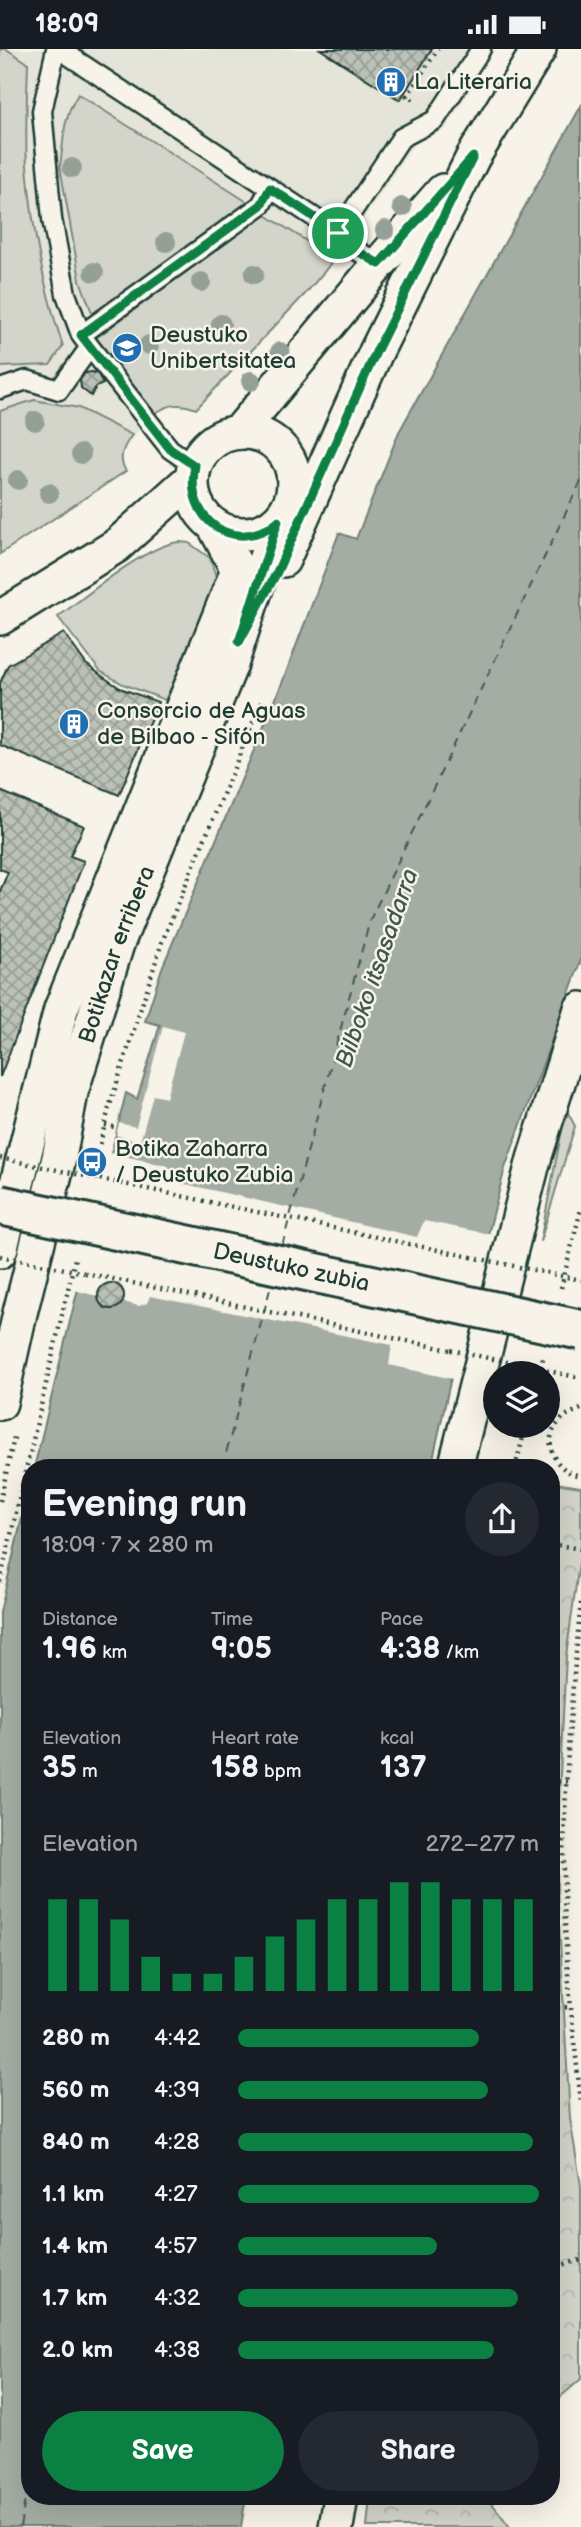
<!DOCTYPE html>
<html lang="en">
<head>
<meta charset="utf-8">
<style>
  body { margin:0; font-family:"Balsamiq Sans",sans-serif; background:#242831; color:#f1f3f6; height:100vh; display:flex; flex-direction:column; font-size:26px; white-space:nowrap }
  * { box-sizing:border-box; margin:0 }
  p { font-size:23px; color:#9ea1a6 }
  .icon { flex:none; width:38px; height:38px; fill:none; stroke:currentColor; stroke-width:2; stroke-linecap:round; stroke-linejoin:round }
  .map { position:relative; flex:1; overflow:hidden }
  .side { position:absolute; left:21px; top:1410px; width:539px; height:1046px; display:flex; flex-direction:column; background:#171b24; border-radius:28px; box-shadow:0 7px 28px #0002 }
  .side>* { flex:none }
  .fabs { position:absolute; left:483px; top:1312px; display:grid; gap:14px }
  .fabs a { display:grid; place-items:center; width:77px; height:77px; border-radius:50%; background:#171b24; box-shadow:0 7px 28px #0002; font-size:35px }
  .pin { position:absolute; display:grid; place-items:center; width:60px; height:60px; color:#fff; margin:-30px; border:4px solid #fff; border-radius:50%; box-shadow:0 2px 7px #0007 }
  .round { display:grid; place-items:center; flex:none; width:74px; height:74px; border-radius:37px; background:#242831 }
  .summary { display:flex; align-items:center; justify-content:space-between; height:119px; padding:0 21px }
  h1 { font-size:38px; font-weight:800; line-height:52px }
  .figures { display:grid; grid-template-columns:repeat(3,1fr); gap:10px; height:119px; padding:7px 21px }
  .figures div { display:grid; align-content:center }
  .figures b { font-size:30px; font-weight:800 }
  .figures small { font-size:19px; font-weight:400 }
  .figures p { font-size:19px }
  .chart { height:196px; padding:14px 21px }
  .chart p { display:flex; justify-content:space-between }
  .chart svg { width:100%; height:126px; margin-top:7px; stroke:#0b8043; stroke-width:6 }
  .primary-button { display:flex; gap:14px; margin-top:auto; padding:14px 21px }
  .primary-button a { flex:1; height:80px; border-radius:42px; background:#0b8043; color:#fff; font-size:28px; font-weight:800; line-height:80px; text-align:center }
  .primary-button a+a { background:#242831; color:#f1f3f6 }
  ul { padding:0 21px; list-style:none; font-size:23px }
  li { display:grid; grid-template-columns:112px 84px 1fr; align-items:center; height:52px }
  li i { height:18px; border-radius:9px; background:#0b8043 }
  .status { display:flex; justify-content:space-between; align-items:center; height:49px; padding:0 35px; background:#171b24; direction:ltr }
  .status svg { height:19px; fill:currentColor }
  .map>svg:first-child { display:block }
  .built { fill:#e5e4d9 }
  .green { fill:#d3d5ca; stroke:#79897f; stroke-width:2 }
  .park { fill:url(#park-crowns); stroke:#79897f; stroke-width:2 }
  .water { fill:#a4ada3; stroke:#6f8077; stroke-width:2 }
  .pier { fill:#f7f3e8 }
  .lines { fill:none; stroke-linecap:round; stroke-linejoin:round }
  .ferry { stroke:#405950; stroke-width:2; stroke-dasharray:9 7; stroke-linecap:butt }
  .building { fill:url(#building-cross-hatch); stroke:#1f3d34; stroke-width:2 }
  .lane-casing { stroke:#1f3d34; stroke-width:23 }
  .street-casing { stroke:#1f3d34; stroke-width:38 }
  .path { stroke:#1f3d34; stroke-width:4.5; stroke-dasharray:2 5; stroke-linecap:butt }
  .lane { stroke:#f7f3e8; stroke-width:18 }
  .street { stroke:#f7f3e8; stroke-width:33 }
  .secondary-bridge-casing { stroke:#1f3d34; stroke-width:44; stroke-linecap:butt }
  .path-bridge { stroke:#1f3d34; stroke-width:4.5; stroke-dasharray:2 5; stroke-linecap:butt }
  .secondary-bridge { stroke:#f7f3e8; stroke-width:38 }
  .tree { fill:#949f96 }
  .route-casing { stroke:#fff; stroke-width:14 }
  .route { stroke:#0b8043; stroke-width:9 }
  .labels { text-anchor:middle; dominant-baseline:central; stroke-width:5; stroke-linejoin:round; paint-order:stroke }
  .poi-label { font-size:23px; fill:#1f3d34; stroke:#f7f3e8; text-anchor:start }
  .street-label { font-size:23px; fill:#1f3d34; stroke:#f7f3e8 }
  .water-label { font-size:24px; font-style:italic; fill:#405950; stroke:#f7f3e8 }
</style>
</head>
<body>
<div class="status"><b>18:09</b><svg viewBox="0 0 49 12"><path d="M0 12V9h3v3zM5 12V6h3v6zM10 12V3h3v9zM15 12V0h3v12zM26 1h20v11H26zM47 4h2v5h-2z"/></svg></div>
<div class="map">
<svg width="581" height="2478" viewBox="0 0 581 2478">
  <defs>
    <pattern id="park-crowns" width="20" height="18" patternUnits="userSpaceOnUse" patternTransform="scale(1.75)"><rect width="20" height="18" fill="#d3d5ca"/><path d="M2 6a3 3 0 1 1 6 0M12 15a3 3 0 1 1 6 0" fill="none" stroke="#b5b8ae"/></pattern>
    <pattern id="building-cross-hatch" width="8" height="8" patternUnits="userSpaceOnUse" patternTransform="scale(1.75)"><rect width="8" height="8" fill="#bbc1b6"/><path d="M0 0l8 8M0 8l8-8" fill="none" stroke="#979e95"/></pattern>
  </defs>
  <rect width="100%" height="100%" fill="#f7f3e8"/>
  <filter id="ink" filterUnits="userSpaceOnUse"><feTurbulence type="fractalNoise" baseFrequency=".0143" numOctaves="2"/><feDisplacementMap in="SourceGraphic" scale="14" xChannelSelector="R" yChannelSelector="G"/><feConvolveMatrix kernelMatrix="1 2 1 2 8 2 1 2 1" color-interpolation-filters="sRGB"/></filter>
  <g filter="url(#ink)">
    <path class="built" d="M0 0H494L446 80 414 95 339 206 306 244 196 360 182 354 167 356 154 365 123 399 121 415 126 422 0 505Z"/>
    <path class="green" d="M0 0H6L28 14C27 48 25 83 27 117 32 179 43 238 63 297L50 316 0 318Z
      M78 45 249 154 95 272 80 231 60 118 65 77 70 60Z
      M264 165 335 210 306 244 196 360C179 353 169 355 154 365L96 289Z
      M34 351 79 359 132 386C124 397 117 409 126 422L0 505V362Z
      M180 493 189 494 210 509 217 531 192 598 165 651 123 635 100 622 58 568C86 547 147 495 180 493Z
      M566 1060 575 1077 540 1193Z"/>
    <path class="park" d="M551 1429 556 1434 581 1438V1500L566 1607 560 1725 557 1838 570 2070 581 2137V2330L551 2356Z
      M370 2448H487L510 2478H367Z"/>
    <path class="water" d="M581 57V911L505 1119 450 1333 431 1419H34L126 1044 137 1050 160 976 145 972 162 919 279 642 339 484 356 490 399 383Z
      M30 1435V2448H246L241 2478H0V1563Z"/>
    <path class="pier" d="M163 977 184 983 166 1049 153 1046 140 1093 116 1086 119 1074 136 1078Z
      M111 1104 168 1117 174 1124 172 1132 417 1188 424 1172 489 1185 490 1193 455 1328 453 1330 389 1316 392 1296 150 1247 147 1254 139 1257 123 1253 116 1259 101 1256 97 1247 74 1241 106 1111Z"/>
    <g class="lines">
      <path class="ferry" d="M282 1197 370 871 581 432
        M222 1419 272 1233
        M20 2478 30 2423"/>
    </g>
    <path class="building" d="M320 0H432L400 51Z
      M92 323 98 325 103 335 96 338 91 347 81 339 80 331 85 324Z
      M64 584 86 615 102 627 120 639 158 653 119 746 0 696V634L8 616Z
      M0 742 84 777 70 807 84 812 0 1028V842L8 823 0 820Z
      M98 1247a13 13 0 1 1 26 0a13 13 0 1 1-26 0Z"/>
    <g class="lines">
      <g class="lane-casing">
        <path id="lane" d="M56 0 42 62 52 170 66 245 81 286 90 298 170 400 195 417
          M59 0 338 184 346 195 379 215
          M338 184 401 89 435 71 481 0
          M81 286 261 156 270 139
          M0 340 27 331 59 341 90 298"/>
      </g>
      <g class="street-casing">
        <g id="street">
          <circle cx="243" cy="434" r="51"/>
          <path d="M239 383 379 215 443 142"/>
          <path d="M283 511 376 303 473 108 539 0"/>
          <path d="M0 569 116 497 192 429"/>
          <path d="M0 1202 61 960 238 521 215 478"/>
          <path id="s1" d="M0 1354 20 1264 59 1109 71 1043 117 895 231 615 278 472"/>
          <path d="M455 1419 534 1110 581 960"/>
          <path d="M336 2478 341 2448"/>
        </g>
      </g>
      <path class="path" d="M413 51 407 47 438 0
        M105 1076 118 1079
        M100 1095 109 1059 162 893 263 649
        M100 1130 471 1208
        M85 1224 450 1301
        M561 1239 581 1160
        M539 1325 543 1309
        M581 1360C574 1363 566 1365 561 1371 539 1392 555 1423 581 1427
        M515 1419 526 1377
        M0 1452 15 1384
        M551 1495 581 1500
        M0 1533 75 1210
        M581 1554C571 1649 563 1745 564 1841 565 1912 573 1982 581 2053
        M551 1732 567 1733
        M551 1959 570 1958
        M551 2219 581 2211"/>
      <use href="#lane" class="lane"/>
      <use href="#street" class="street"/>
      <g class="secondary-bridge-casing">
        <g id="secondary-bridge">
          <path id="s2" d="M0 1156 581 1281"/>
        </g>
      </g>
      <path class="path-bridge" d="M0 1109 100 1130
        M0 1207 85 1224
        M471 1208 581 1231
        M451 1301 581 1329"/>
      <use href="#secondary-bridge" class="secondary-bridge"/>
    </g>
    <g class="tree">
      <circle cx="72" cy="119" r="10"/>
      <circle cx="402" cy="158" r="10"/>
      <circle cx="385" cy="181" r="10"/>
      <circle cx="166" cy="193" r="10"/>
      <circle cx="94" cy="223" r="10"/>
      <circle cx="254" cy="225" r="10"/>
      <circle cx="201" cy="233" r="10"/>
      <circle cx="221" cy="275" r="10"/>
      <circle cx="149" cy="296" r="10"/>
      <circle cx="280" cy="303" r="10"/>
      <circle cx="251" cy="332" r="10"/>
      <circle cx="35" cy="372" r="10"/>
      <circle cx="81" cy="405" r="10"/>
      <circle cx="18" cy="431" r="10"/>
      <circle cx="49" cy="444" r="10"/>
    </g>
  </g>
  <g class="lines" filter="url(#ink)">
    <g class="route-casing">
      <path id="route" d="M473 108 376 303 277 523 239 593 278 472C235 508 183 470 195 417L170 400 81 286 261 156 270 139 338 184 346 195 379 215Z"/>
    </g>
    <use href="#route" class="route"/>
  </g>
  <defs>
    <g id="building-disc" transform="scale(1.575)"><circle r="9.5" fill="#1f6fb2" stroke="#f7f3e8"/><path d="M-4-6H4V6H1V3H-1V6H-4ZM-2.5-4.3h1.7v1.8h-1.7ZM.8-4.3h1.7v1.8H.8ZM-2.5-1h1.7V.8h-1.7ZM.8-1h1.7V.8H.8Z" fill="#fff"/></g>
    <g id="university-disc" transform="scale(1.575)"><circle r="9.5" fill="#1f6fb2" stroke="#f7f3e8"/><path d="M0-5L7-2L0 1L-7-2ZM-4 1L0 2.5L4 1V4Q0 6-4 4Z" fill="#fff"/></g>
    <g id="bus-disc" transform="scale(1.575)"><circle r="9.5" fill="#1f6fb2" stroke="#f7f3e8"/><path d="M-5-6H5V4H4V6H2V4H-2V6H-4V4H-5ZM-3.5-4V0h7V-4ZM-3.5 1.2v1.5H-2V1.2ZM2 1.2v1.5H3.5V1.2Z" fill="#fff"/></g>
  </defs>
  <g fill-rule="evenodd">
    <use href="#building-disc" x="391" y="33"/>
    <use href="#university-disc" x="127" y="299"/>
    <use href="#building-disc" x="74" y="675"/>
    <use href="#bus-disc" x="92" y="1113"/>
  </g>
  <g class="labels">
    <g class="poi-label">
      <text x="414" y="33">La Literaria</text>
      <text x="150" y="286">Deustuko<tspan x="150" dy="26">Unibertsitatea</tspan></text>
      <text x="97" y="662">Consorcio de Aguas<tspan x="97" dy="26">de Bilbao - Sifón</tspan></text>
      <text x="115" y="1100">Botika Zaharra<tspan x="115" dy="26">/ Deustuko Zubia</tspan></text>
    </g>
    <g class="street-label">
      <text stroke="none"><textPath href="#s1" startOffset="464">Botikazar erribera</textPath></text>
      <text stroke="none"><textPath href="#s2" startOffset="298">Deustuko zubia</textPath></text>
    </g>
    <g class="water-label">
      <text transform="translate(377 919) rotate(-71)">Bilboko itsasadarra</text>
    </g>
  </g>
</svg>
<div class="fabs">
<a><svg class="icon" aria-label="layers" viewBox="0 0 24 24"><path d="M12 4l9 5-9 5-9-5zM3 14l9 5 9-5"/></svg></a>
</div>
<div class="pin" style="left:338px;top:184px;background:#1e9e55"><svg class="icon" aria-label="arrive" viewBox="0 0 24 24"><path d="M6 21V4h12l-3 4 3 4H6"/></svg></div>
<section class="side">
<div class="summary"><div><h1>Evening run</h1><p>18:09 · 7 × 280 m</p></div><a class="round"><svg class="icon" aria-label="share" viewBox="0 0 24 24"><path d="M12 15V3M7 8l5-5 5 5M5 13v7h14v-7"/></svg></a></div>
<div class="figures">
<div><p>Distance</p><b>1.96<small> km</small></b></div>
<div><p>Time</p><b>9:05</b></div>
<div><p>Pace</p><b>4:38<small> /km</small></b></div>
</div>
<div class="figures">
<div><p>Elevation</p><b>35<small> m</small></b></div>
<div><p>Heart rate</p><b>158<small> bpm</small></b></div>
<div><p>kcal</p><b>137</b></div>
</div>
<div class="chart"><p><span>Elevation</span>272–277 m</p>
<svg viewBox="0 0 160 44" preserveAspectRatio="none"><path d="M5 44V12M15 44V12M25 44V19M35 44V32M45 44V38M55 44V38M65 44V32M75 44V25M85 44V19M95 44V12M105 44V12M115 44V6M125 44V6M135 44V12M145 44V12M155 44V12"/></svg>
</div>
<ul>
<li><b>280 m</b>4:42<i style="width:80%"></i></li>
<li><b>560 m</b>4:39<i style="width:83%"></i></li>
<li><b>840 m</b>4:28<i style="width:98%"></i></li>
<li><b>1.1 km</b>4:27<i style="width:100%"></i></li>
<li><b>1.4 km</b>4:57<i style="width:66%"></i></li>
<li><b>1.7 km</b>4:32<i style="width:93%"></i></li>
<li><b>2.0 km</b>4:38<i style="width:85%"></i></li>
</ul>
<div class="primary-button"><a>Save</a><a>Share</a></div>
</section>
</div>
</body>
</html>
